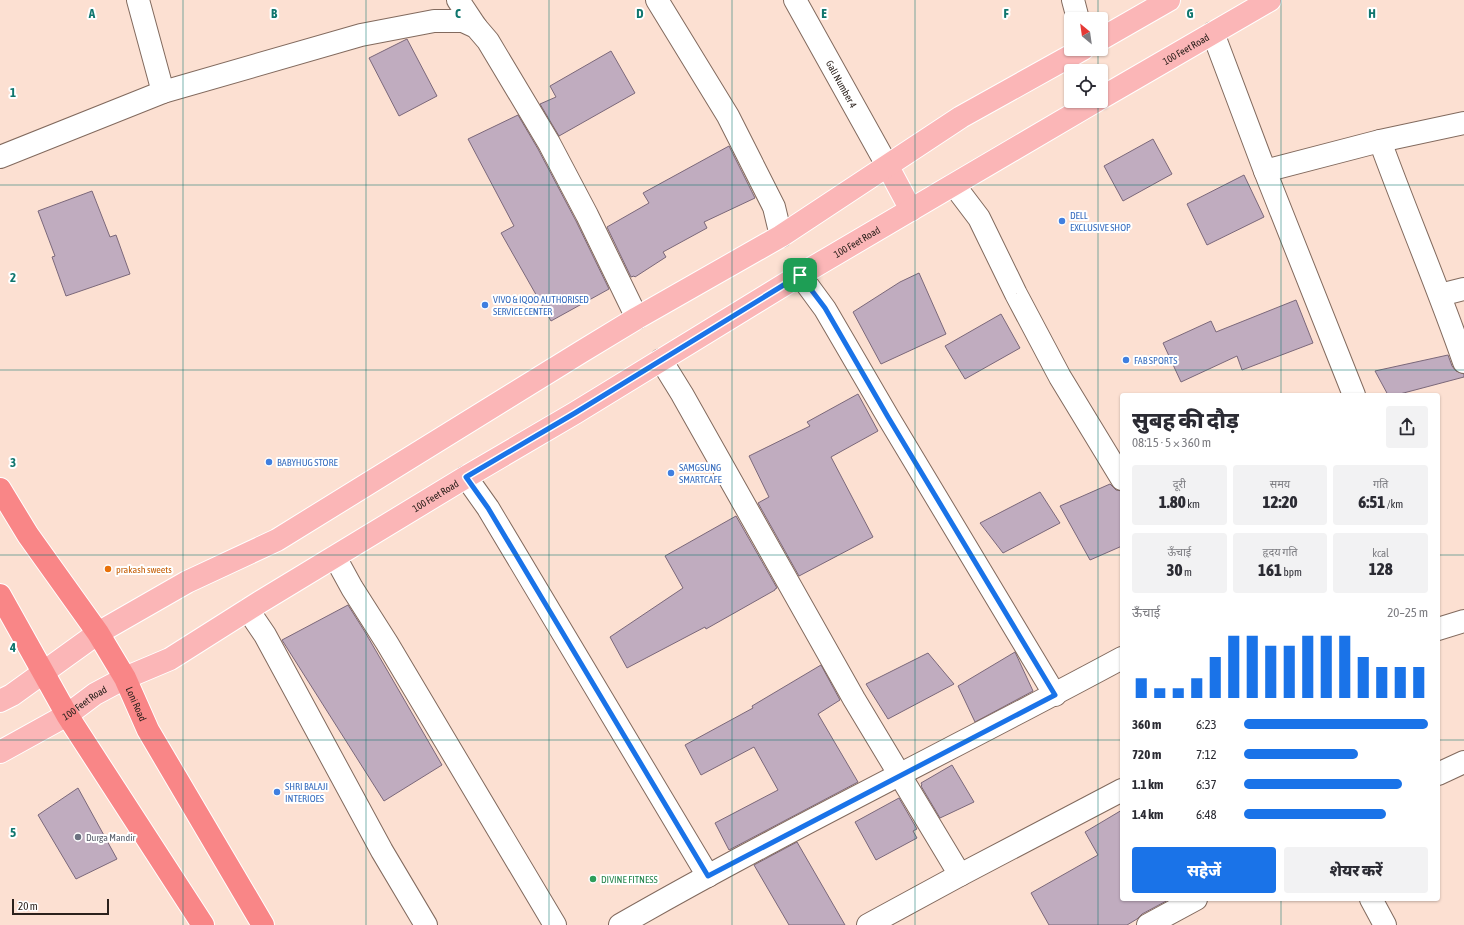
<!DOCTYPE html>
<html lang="hi">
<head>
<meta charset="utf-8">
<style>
  body { margin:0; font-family:"Asap Condensed","Noto Sans Devanagari",sans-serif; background:#f2f2f3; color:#2b2b33; height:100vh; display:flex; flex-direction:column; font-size:15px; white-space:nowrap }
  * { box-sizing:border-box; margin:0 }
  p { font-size:13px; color:#7c7c81 }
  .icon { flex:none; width:22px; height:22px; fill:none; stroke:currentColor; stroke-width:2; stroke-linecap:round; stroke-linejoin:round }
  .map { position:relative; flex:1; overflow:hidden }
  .panel { position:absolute; left:1120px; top:393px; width:320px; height:508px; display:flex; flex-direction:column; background:#fff; border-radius:4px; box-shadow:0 1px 3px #0004 }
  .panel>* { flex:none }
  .needle { width:26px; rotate:331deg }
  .fabs { position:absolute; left:1064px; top:12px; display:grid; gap:8px }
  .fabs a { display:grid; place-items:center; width:44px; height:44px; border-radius:4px; background:#fff; box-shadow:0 1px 3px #0004; font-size:20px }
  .scale { position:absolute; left:12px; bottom:10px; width:97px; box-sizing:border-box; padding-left:4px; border:2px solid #2b211c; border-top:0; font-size:11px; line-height:14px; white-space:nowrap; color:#2b211c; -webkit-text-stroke:3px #fff; paint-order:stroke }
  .pin { position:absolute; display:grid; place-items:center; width:34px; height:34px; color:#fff; margin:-17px; border-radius:8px; box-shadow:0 2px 6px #0006 }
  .round { display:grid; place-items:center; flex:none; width:42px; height:42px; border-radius:4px; background:#f2f2f3 }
  .head { display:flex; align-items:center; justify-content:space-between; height:68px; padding:0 12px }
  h1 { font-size:22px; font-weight:800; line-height:30px }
  .metrics { display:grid; grid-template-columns:repeat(3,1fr); gap:6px; height:68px; padding:4px 12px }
  .metrics div { display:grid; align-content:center; border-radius:4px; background:#f2f2f3; text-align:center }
  .metrics b { font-size:17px; font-weight:800 }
  .metrics small { font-size:11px; font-weight:400 }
  .metrics p { font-size:11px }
  .chart { height:112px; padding:8px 12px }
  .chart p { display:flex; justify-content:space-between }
  .chart svg { width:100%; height:72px; margin-top:4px; stroke:#1a73e8; stroke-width:6 }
  .action { display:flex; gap:8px; margin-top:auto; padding:8px 12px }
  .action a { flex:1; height:46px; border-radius:4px; background:#1a73e8; color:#fff; font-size:16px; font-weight:800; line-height:46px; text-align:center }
  .action a+a { background:#f2f2f3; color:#2b2b33 }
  ul { padding:0 12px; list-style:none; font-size:13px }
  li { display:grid; grid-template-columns:64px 48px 1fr; align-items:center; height:30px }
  li i { height:10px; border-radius:5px; background:#1a73e8 }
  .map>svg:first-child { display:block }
  .building { fill:#c0acbf; stroke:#7b687a }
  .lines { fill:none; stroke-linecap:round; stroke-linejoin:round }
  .minor-casing { stroke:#826a5e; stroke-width:24 }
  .major-casing { stroke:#fff; stroke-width:24 }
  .highway-casing { stroke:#fff; stroke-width:24 }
  .minor { stroke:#fff; stroke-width:22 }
  .major { stroke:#fbb6b7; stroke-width:22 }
  .highway { stroke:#f98687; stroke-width:22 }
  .route-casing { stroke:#fff; stroke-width:8 }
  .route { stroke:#1a73e8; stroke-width:5 }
  .grid { fill:none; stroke:#0f766e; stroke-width:1; stroke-opacity:0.55 }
  .shop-dot { fill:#3f7fe0; stroke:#fff; stroke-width:1.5 }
  .food-dot { fill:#e8710a; stroke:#fff; stroke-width:1.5 }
  .worship-dot { fill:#6b7280; stroke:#fff; stroke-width:1.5 }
  .leisure-dot { fill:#2e9e5b; stroke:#fff; stroke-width:1.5 }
  .labels { text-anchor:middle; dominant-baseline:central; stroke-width:4; stroke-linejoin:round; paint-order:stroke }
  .street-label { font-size:10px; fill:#2b211c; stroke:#fff }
  .shop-label { font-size:10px; fill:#366cbe; stroke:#fff; text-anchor:start }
  .food-label { font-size:10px; fill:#c56008; stroke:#fff; text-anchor:start }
  .worship-label { font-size:10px; fill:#5b616d; stroke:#fff; text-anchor:start }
  .leisure-label { font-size:10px; fill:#27864d; stroke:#fff; text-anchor:start }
  .grid-label { font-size:13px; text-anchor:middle; font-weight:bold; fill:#0f766e; stroke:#fff; stroke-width:4; stroke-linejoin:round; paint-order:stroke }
</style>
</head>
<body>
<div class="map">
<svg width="1464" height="925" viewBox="0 0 1464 925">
  <rect width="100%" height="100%" fill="#fce0d2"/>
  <path class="building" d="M407 39 437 96 399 116 369 58Z
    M611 51 635 93 559 136 540 104 556 97 550 86Z
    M518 115 538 149 576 221 609 289 551 321 501 233 514 226 468 139Z
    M1153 139 1172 174 1123 201 1104 166Z
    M729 146 755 198 704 222 707 228 663 252 666 257 635 277 634 276 631 277 607 227 649 203 643 193Z
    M1244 175 1264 217 1207 245 1187 204Z
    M92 191 110 237 116 235 130 274 66 296 52 257 55 256 38 211Z
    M919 273 946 334 881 364 853 312 900 282Z
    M1296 300 1313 343 1242 370 1237 356 1181 382 1163 343 1211 321 1216 332Z
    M1001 314 1020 348 965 379 945 346Z
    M1448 355 1452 366 1456 371 1464 374V377L1396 395H1388L1375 371Z
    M858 394 878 431 831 457 873 537 799 576 758 503 769 497 749 456 810 426 807 422Z
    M1110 484 1116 490 1122 491V546L1090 560 1060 506Z
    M1040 492 1060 523 1003 553 980 523Z
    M736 516 777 588 775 589V590L706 629 705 627 627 668 610 637 683 588 665 556Z
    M348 605 365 632 442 765 384 801 282 640Z
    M1015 652 1033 691 975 722 958 686Z
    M928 653 954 684 888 719 866 684Z
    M821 665 840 700 818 714 858 782 729 850 715 823 778 790 754 747 701 775 685 745 753 708 752 706Z
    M952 765 974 802 940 818 921 786 922 785 921 783Z
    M78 788 117 859 76 879 38 815Z
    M899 798 917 829 913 831 917 838 876 860 855 822Z
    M1122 810V899H1170L1142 914 1137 919 1127 925H1049L1031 893 1098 855 1085 832Z
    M797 842 845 925H789L754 865Z"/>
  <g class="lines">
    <g class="minor-casing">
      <g id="minor">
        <path d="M138 0 163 92"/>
        <path d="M458 0 476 27"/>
        <path d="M657 0 728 116 774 207 781 236"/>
        <path id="s1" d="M795 0 888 167"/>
        <path d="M1073 0 1078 19"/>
        <path d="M1213 33 1265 171 1354 395"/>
        <path d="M1380 141C1407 215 1438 287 1464 362"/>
        <path d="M0 157 163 92 361 35 434 21H463L476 27 488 41 549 143 587 215 637 318"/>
        <path d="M1265 171 1380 141 1464 123"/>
        <path d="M954 185 979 218 1016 294 1060 377 1122 479"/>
        <path d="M800 275 825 309 888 417 1055 695"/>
        <path d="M1440 295 1464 289"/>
        <path d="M661 360 682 394 854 699 960 875"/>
        <path d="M466 477 488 508 708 876"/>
        <path d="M335 557 352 588 387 643 555 925"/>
        <path d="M248 610 265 635 382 851 426 925"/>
        <path d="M1438 629 1464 621"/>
        <path d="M1438 774 1464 762"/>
        <path d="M1371 899 1385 925"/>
        <path d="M620 925C784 831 955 748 1122 658"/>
        <path d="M868 925 960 875 1122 790"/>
        <path d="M1148 925 1196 899"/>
      </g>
    </g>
    <g class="major-casing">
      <g id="major">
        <path d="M1101 39 1169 0"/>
        <path id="s2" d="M1101 98 1270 0"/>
        <path d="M888 167 911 210"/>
        <path d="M0 701 12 695 98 633 187 582 277 540 581 352 637 318 781 236 961 117 1083 49"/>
        <path id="s3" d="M0 752 67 715 95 694 125 678 170 659 260 602 466 477 575 413 800 275 1096 101"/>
      </g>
    </g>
    <g class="highway-casing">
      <g id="highway">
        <path id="s4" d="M0 489 28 535 98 633 125 678 148 730 263 925"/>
        <path d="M0 595 67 715 203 925"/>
      </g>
    </g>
    <use href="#minor" class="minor"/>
    <use href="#major" class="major"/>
    <use href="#highway" class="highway"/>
  </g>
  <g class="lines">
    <g class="route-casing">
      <path id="route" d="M800 275 825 308 888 417 1055 695 708 876 488 508 466 477 575 413Z"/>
    </g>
    <use href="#route" class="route"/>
  </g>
  <path class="grid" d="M183 0V925M366 0V925M549 0V925M732 0V925M915 0V925M1098 0V19M1281 0V395M1098 49V71M1098 101V925M0 185H1464M0 370H1464M0 555H1122M1438 555H1464M0 740H1122M1438 740H1464M1281 899V925"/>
  <g class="shop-dot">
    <circle cx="1062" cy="221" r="4"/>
    <circle cx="485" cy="305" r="4"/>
    <circle cx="1126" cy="360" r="4"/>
    <circle cx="269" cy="462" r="4"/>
    <circle cx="671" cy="473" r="4"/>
    <circle cx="277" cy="792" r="4"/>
  </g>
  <circle class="food-dot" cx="108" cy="569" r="4"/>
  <circle class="worship-dot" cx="78" cy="837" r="4"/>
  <circle class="leisure-dot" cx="593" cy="879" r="4"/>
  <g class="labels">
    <g class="street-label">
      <text stroke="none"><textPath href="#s2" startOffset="98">100 Feet Road</textPath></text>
      <text stroke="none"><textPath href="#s1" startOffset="96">Gali Number 4</textPath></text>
      <text stroke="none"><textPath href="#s3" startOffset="998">100 Feet Road</textPath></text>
      <text stroke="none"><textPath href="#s3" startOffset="506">100 Feet Road</textPath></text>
      <text stroke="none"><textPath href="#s3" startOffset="98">100 Feet Road</textPath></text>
      <text stroke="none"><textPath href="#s4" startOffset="255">Loni Road</textPath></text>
    </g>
    <g class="shop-label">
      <text x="1070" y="215">DELL<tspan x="1070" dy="12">EXCLUSIVE SHOP</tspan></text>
      <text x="493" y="299">VIVO &amp; IQOO AUTHORISED<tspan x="493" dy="12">SERVICE CENTER</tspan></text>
      <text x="1134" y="360">FAB SPORTS</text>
      <text x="277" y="462">BABYHUG STORE</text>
      <text x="679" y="467">SAMGSUNG<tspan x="679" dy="12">SMARTCAFE</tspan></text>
      <text x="285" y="786">SHRI BALAJI<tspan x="285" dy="12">INTERIOES</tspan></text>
    </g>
    <g class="food-label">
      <text x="116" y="569">prakash sweets</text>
    </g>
    <g class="worship-label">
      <text x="86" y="837">Durga Mandir</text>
    </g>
    <g class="leisure-label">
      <text x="601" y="879">DIVINE FITNESS</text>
    </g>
  </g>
  <g class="grid-label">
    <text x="92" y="18">A</text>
    <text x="274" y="18">B</text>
    <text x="458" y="18">C</text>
    <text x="640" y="18">D</text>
    <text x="824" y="18">E</text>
    <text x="1006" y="18">F</text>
    <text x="1190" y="18">G</text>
    <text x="1372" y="18">H</text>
    <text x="13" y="97">1</text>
    <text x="13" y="282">2</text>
    <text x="13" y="467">3</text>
    <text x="13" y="652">4</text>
    <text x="13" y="837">5</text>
  </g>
</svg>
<div class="fabs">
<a><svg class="needle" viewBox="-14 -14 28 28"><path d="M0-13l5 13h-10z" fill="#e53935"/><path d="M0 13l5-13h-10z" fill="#7c7c81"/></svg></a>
<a><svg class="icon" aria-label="locate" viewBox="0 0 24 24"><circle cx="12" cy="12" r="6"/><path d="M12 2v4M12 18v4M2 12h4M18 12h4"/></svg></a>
</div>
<div class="scale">20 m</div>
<div class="pin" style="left:800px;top:275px;background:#1e9e55"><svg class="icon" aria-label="arrive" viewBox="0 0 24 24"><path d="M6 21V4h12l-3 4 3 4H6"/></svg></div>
<section class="panel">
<div class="head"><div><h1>सुबह की दौड़</h1><p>08:15 · 5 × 360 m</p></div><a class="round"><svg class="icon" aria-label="share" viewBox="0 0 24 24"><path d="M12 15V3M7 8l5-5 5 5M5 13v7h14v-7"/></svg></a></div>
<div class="metrics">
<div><p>दूरी</p><b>1.80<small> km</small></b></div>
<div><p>समय</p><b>12:20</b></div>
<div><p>गति</p><b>6:51<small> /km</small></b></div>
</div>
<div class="metrics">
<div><p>ऊँचाई</p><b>30<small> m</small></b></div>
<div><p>हृदय गति</p><b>161<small> bpm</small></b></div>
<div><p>kcal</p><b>128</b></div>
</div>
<div class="chart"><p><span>ऊँचाई</span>20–25 m</p>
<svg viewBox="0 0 160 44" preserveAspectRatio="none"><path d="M5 44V32M15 44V38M25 44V38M35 44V32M45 44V19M55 44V6M65 44V6M75 44V12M85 44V12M95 44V6M105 44V6M115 44V6M125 44V19M135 44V25M145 44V25M155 44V25"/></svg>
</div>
<ul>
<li><b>360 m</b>6:23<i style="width:100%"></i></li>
<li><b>720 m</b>7:12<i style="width:62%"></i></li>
<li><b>1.1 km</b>6:37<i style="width:86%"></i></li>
<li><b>1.4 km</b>6:48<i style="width:77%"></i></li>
</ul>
<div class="action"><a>सहेजें</a><a>शेयर करें</a></div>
</section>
</div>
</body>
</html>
